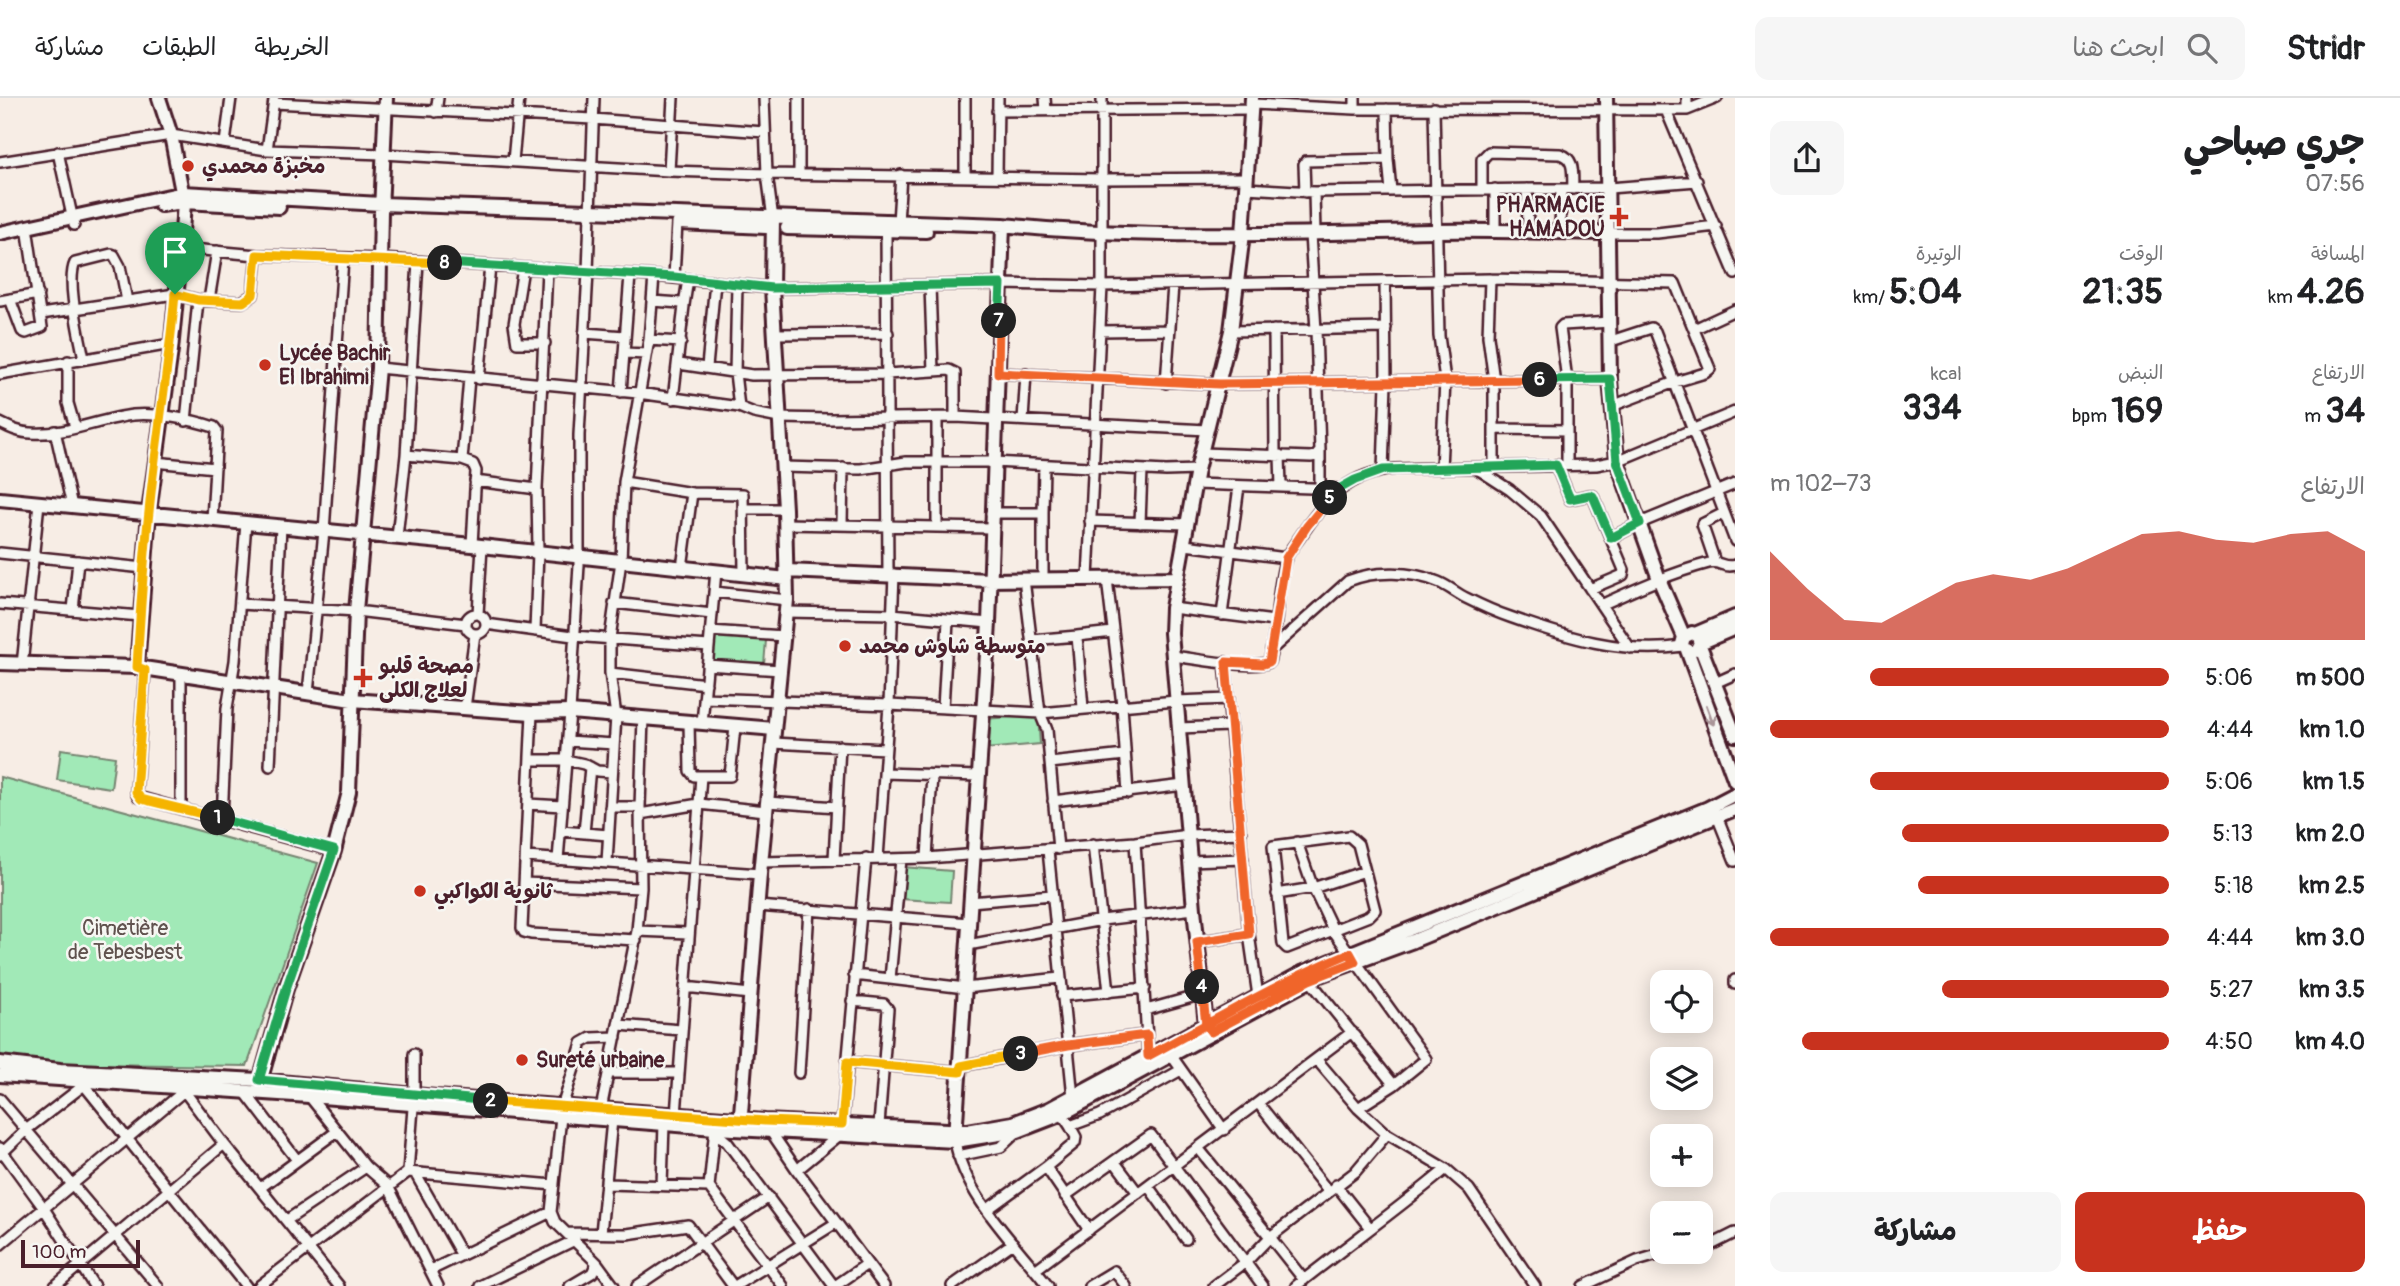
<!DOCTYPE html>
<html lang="ar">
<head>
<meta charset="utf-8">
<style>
  body { margin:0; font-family:Pangolin,"Playpen Sans Arabic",sans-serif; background:#f6f6f6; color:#202124; direction:rtl; height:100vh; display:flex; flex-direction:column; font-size:26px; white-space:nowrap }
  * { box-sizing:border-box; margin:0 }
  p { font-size:23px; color:#757577 }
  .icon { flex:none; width:38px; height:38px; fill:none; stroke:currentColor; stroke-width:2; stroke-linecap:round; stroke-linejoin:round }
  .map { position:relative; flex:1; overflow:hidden; direction:ltr }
  .sheet { display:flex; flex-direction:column; background:#fff; width:665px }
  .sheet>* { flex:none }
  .tools { position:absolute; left:1650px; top:872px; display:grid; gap:14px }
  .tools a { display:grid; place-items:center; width:63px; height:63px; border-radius:14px; background:#fff; box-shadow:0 4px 18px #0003; font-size:35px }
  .scale { position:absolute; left:21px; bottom:18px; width:119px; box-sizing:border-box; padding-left:7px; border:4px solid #4a1f2b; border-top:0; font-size:19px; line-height:24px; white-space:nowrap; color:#4a1f2b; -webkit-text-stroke:5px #f6f6f2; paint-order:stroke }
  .pin { position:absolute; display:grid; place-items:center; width:60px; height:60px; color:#fff; margin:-72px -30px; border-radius:50% 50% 50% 0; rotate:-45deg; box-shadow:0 0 7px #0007 }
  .pin .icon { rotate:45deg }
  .km { position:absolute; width:35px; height:35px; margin:-18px; border-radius:50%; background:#222; color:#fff; font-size:19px; line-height:35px; text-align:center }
  .round { display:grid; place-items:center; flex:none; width:74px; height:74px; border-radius:14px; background:#f6f6f6 }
  .overview { display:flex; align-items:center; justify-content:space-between; height:119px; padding:0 35px }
  h1 { font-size:38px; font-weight:700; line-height:52px }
  .metrics { display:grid; grid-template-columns:repeat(3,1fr); gap:10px; height:119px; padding:7px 35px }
  .metrics div { display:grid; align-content:center }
  .metrics b { font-size:35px; font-weight:700 }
  .metrics small { font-size:19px; font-weight:400 }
  .metrics p { font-size:19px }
  .chart { height:196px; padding:14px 35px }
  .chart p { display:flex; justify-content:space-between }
  .chart svg { width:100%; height:126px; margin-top:7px; fill:#c8321e; opacity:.7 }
  .button { display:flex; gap:14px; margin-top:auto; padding:14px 35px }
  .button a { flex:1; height:80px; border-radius:14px; background:#c8321e; color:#fff; font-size:28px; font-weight:700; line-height:80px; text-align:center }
  .button a+a { background:#f6f6f6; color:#202124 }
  ul { padding:0 35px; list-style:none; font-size:23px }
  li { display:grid; grid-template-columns:112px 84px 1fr; align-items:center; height:52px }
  li i { height:18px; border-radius:9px; background:#c8321e }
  header { display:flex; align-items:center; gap:42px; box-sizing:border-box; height:98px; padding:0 35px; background:#fff; border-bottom:2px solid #e0e0e0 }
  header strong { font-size:33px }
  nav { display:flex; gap:38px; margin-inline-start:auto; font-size:24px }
  .search { width:490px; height:63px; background:#f6f6f6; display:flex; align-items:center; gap:18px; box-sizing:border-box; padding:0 24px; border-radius:14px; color:#757577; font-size:26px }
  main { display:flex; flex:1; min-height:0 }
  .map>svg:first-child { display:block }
  .green { fill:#a1e9b7; stroke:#768471; stroke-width:2 }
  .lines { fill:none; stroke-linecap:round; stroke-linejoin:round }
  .street-casing { stroke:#4a1f2b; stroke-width:14 }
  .secondary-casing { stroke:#4a1f2b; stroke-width:18 }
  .street { stroke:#f6f6f2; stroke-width:9 }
  .secondary { stroke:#f6f6f2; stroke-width:12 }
  .oneway { stroke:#a99598 }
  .split-1-casing { stroke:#fff; stroke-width:14 }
  .split-2-casing { stroke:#fff; stroke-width:14 }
  .split-3-casing { stroke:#fff; stroke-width:14 }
  .split-4-casing { stroke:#fff; stroke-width:14 }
  .split-5-casing { stroke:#fff; stroke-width:14 }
  .split-6-casing { stroke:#fff; stroke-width:14 }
  .split-7-casing { stroke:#fff; stroke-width:14 }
  .split-8-casing { stroke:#fff; stroke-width:14 }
  .split-9-casing { stroke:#fff; stroke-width:14 }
  .split-1 { stroke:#f5b400; stroke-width:9 }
  .split-2 { stroke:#22a559; stroke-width:9 }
  .split-3 { stroke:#f5b400; stroke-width:9 }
  .split-4 { stroke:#f0652b; stroke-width:9 }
  .split-5 { stroke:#f0652b; stroke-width:9 }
  .split-6 { stroke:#22a559; stroke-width:9 }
  .split-7 { stroke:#f0652b; stroke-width:9 }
  .split-8 { stroke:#22a559; stroke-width:9 }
  .split-9 { stroke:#f5b400; stroke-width:9 }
  .poi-dot { fill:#c8321e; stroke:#f6f6f2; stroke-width:2.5 }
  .labels { text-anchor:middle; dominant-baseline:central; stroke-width:5; stroke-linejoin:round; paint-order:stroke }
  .poi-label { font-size:21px; font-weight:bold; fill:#4a1f2b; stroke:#f6f6f2; text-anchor:start }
  .park-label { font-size:21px; fill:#60524e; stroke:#f6f6f2 }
</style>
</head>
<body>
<header>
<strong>Stridr</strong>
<div class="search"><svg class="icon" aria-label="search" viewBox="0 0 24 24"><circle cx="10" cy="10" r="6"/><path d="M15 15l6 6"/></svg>ابحث هنا</div>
<nav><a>الخريطة</a><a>الطبقات</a><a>مشاركة</a></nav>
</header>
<main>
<section class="sheet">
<div class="overview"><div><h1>جري صباحي</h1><p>07:56</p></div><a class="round"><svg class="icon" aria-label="share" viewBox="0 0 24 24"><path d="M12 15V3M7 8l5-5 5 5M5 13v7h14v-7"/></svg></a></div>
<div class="metrics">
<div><p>المسافة</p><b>4.26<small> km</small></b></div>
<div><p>الوقت</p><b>21:35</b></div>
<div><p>الوتيرة</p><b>5:04<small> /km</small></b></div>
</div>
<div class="metrics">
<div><p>الارتفاع</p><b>34<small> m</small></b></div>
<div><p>النبض</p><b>169<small> bpm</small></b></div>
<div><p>kcal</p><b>334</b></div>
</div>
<div class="chart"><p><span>الارتفاع</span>73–102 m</p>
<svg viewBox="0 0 160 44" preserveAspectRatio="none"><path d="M0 44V13L10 26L20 37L30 38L40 31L50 24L60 21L70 23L80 19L90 13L100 7L110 6L120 9L130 10L140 7L150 6L160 13V44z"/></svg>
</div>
<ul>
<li><b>500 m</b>5:06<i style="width:75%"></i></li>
<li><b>1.0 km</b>4:44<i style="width:100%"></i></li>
<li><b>1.5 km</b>5:06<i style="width:75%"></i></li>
<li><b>2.0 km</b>5:13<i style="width:67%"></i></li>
<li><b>2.5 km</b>5:18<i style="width:63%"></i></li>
<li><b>3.0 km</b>4:44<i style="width:100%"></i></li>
<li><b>3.5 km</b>5:27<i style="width:57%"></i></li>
<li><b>4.0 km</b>4:50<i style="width:92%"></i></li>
</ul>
<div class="button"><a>حفظ</a><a>مشاركة</a></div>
</section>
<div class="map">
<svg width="1735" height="1188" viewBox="0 0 1735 1188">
  <rect width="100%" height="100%" fill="#f7ede5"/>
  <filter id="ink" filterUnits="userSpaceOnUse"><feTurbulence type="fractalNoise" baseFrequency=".0143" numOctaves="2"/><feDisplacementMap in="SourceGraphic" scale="14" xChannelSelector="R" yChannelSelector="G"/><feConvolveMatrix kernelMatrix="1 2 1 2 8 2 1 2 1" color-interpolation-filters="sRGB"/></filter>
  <g filter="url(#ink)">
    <path class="green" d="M713 537 766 542 764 567 711 563Z
      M1038 617 1040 646 985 651 983 621Z
      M61 651 115 659 111 690 57 682Z
      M0 679 318 765 247 968 14 965 0 958Z
      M902 769 952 773 950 804 900 801Z"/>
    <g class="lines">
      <g class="street-casing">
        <path id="street" d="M799 0V76
          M1045 0 1046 12
          M1687 0V12
          M274 5 593 21 764 34
          M1252 6 1355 11 1687 12 1717 0
          M1434 10 1439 238 1445 282 1441 371
          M1355 11V0
          M1666 12 1735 176
          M997 13 1251 11
          M436 14 438 0
          M225 45 231 0
          M267 52 274 2
          M58 54 74 127
          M1388 61 1391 93
          M513 63 519 0
          M0 64 171 37 267 52 383 56 669 73 767 76 764 0
          M669 73 673 0
          M965 78V0
          M997 79 998 0
          M1246 90 1314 94 1609 90 1697 83
          M1482 91V61L1489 54 1560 56C1576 61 1572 76 1573 91
          M1527 91 1528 134
          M1305 94 1304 66 1306 63 1388 61 1387 11
          M1314 94 1315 136
          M773 121 767 76 1102 81 1247 80
          M898 124 901 77
          M886 133 888 476
          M1495 133V91
          M1560 134 1561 91
          M1609 135H1657L1716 128
          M181 150 257 157 380 161 654 178 715 184
          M523 170 514 226 517 245H545
          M674 179 677 125
          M1490 181 1488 238 1494 283V369
          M737 186 735 275 739 309
          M930 188 933 273
          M10 201 22 233 26 235 42 229 27 129
          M209 202 217 153
          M0 203 38 196
          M652 203 681 205 684 208 673 301
          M684 207 688 181
          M41 216 175 196 198 202 242 204 253 197 257 157
          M1694 231 1735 212
          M1274 232 1275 357
          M1100 233 1169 232
          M1231 233 1386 230
          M584 235 625 238
          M775 236 888 235
          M649 242 681 244
          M1611 243 1651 230 1655 233 1735 443
          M625 255 646 256
          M84 261C80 239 66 183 75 165L111 156 114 157 120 168 127 203
          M68 263V305L75 329
          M679 266 752 277 887 276 949 272 955 275V319
          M707 269 715 184 772 190 1001 186 1102 188 1490 181 1675 185 1710 271 1705 275 1675 284 1612 308
          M378 270 638 295 739 309 754 315 779 320 831 321 955 319 1207 332
          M998 275 1219 286 1610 281
          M0 276 171 246
          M479 281 490 168
          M1166 285 1173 187
          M621 294 630 177
          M937 320V429L991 430
          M1023 322 1026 275
          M186 323 198 202
          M0 325C10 330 20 335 31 335 64 338 99 321 133 317 158 315 190 321 214 329L217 333 212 422
          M1495 331 1567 332
          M55 333 72 408
          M1320 353V390
          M1202 355 1311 359 1316 358 1320 353 1316 232 1310 136
          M406 357 462 362 469 280
          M1280 357 1281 389
          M462 362 473 366 476 373 472 447
          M155 364 215 370
          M1556 367 1570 401 1590 397 1593 398 1624 472 1623 477 1590 491
          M1567 367V282L1560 230 1563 227 1610 224
          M782 369 861 371 906 364H994L1166 373 1197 372
          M1476 370 1510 392 1541 418 1630 550
          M1383 372 1386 285 1385 183
          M475 383 537 391
          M624 384 692 395 743 396 744 476
          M1195 386 1339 391
          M744 411H785
          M991 415H1043L1044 367
          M1090 423 1187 426
          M1140 425 1142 372
          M785 426 937 429
          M842 427 843 370
          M397 439 406 357 418 164
          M1611 440 1640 425 1735 386
          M1185 447 1286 460
          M0 455 144 470
          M1715 464 1702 426 1724 415
          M682 470 692 395
          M894 476 889 607 1040 615 1176 603 1229 601
          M1024 481 1040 615 1047 632 1058 751
          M1043 481V415
          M1088 481 1102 188V0
          M1107 481 1122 607 1128 695
          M714 494 787 502
          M614 505 712 516
          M0 506 140 518
          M240 506 356 513 466 526
          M1601 507C1636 491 1671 475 1709 465 1720 462 1723 471 1735 467
          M1172 510 1274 523
          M73 512 78 463
          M786 514 892 516 989 525
          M478 516 482 448
          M466 526a10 10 0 1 1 20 0a10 10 0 1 1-20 0Z
          M1222 517 1239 388
          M486 526 573 538 709 548
          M535 533 538 454 537 391 547 171
          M710 533 784 538
          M1077 538 1113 534
          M1032 542 1077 538 1083 610
          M1271 552 1348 483C1375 472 1411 473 1438 484 1448 488 1456 495 1466 500 1480 507 1495 514 1510 519 1566 539 1623 557 1683 548
          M1172 558C1193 560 1251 572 1269 564 1278 531 1276 496 1285 463 1288 453 1297 444 1302 436 1326 400 1350 375 1395 371L1596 367 1617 363 1735 314
          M1225 564 1249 836 1258 898
          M22 567 39 405
          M707 567 781 572
          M145 572 136 694 138 699 334 753
          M610 575 706 586
          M1715 585 1735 576
          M308 595 324 433 343 161
          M704 600 889 607 878 760
          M465 610 475 536
          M943 610 948 523
          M532 615 522 830 524 834 531 836 636 842
          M702 625 716 473
          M1179 630 1230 628
          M568 643 614 646
          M773 645 885 651
          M530 662H566L584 666 597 673 612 674
          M1050 665 1125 657
          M270 668 281 428
          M884 675 978 678
          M701 678H730L735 629
          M1053 703 1184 687
          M767 704 837 709
          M528 706 562 708
          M610 709H640
          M181 711V577
          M640 716 699 706 766 713
          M1717 718 1735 763
          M222 721 227 610 235 563 246 425
          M561 733 608 737
          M584 735 590 669
          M1349 738 1358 746 1375 812 1369 818 1287 850 1283 846 1273 748Z
          M1135 744 1148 958
          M1297 744 1313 790 1333 832 1426 961 1394 987 1358 1010
          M1093 746 1109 894
          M1048 752 1073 999
          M526 759 760 776
          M927 760 932 677
          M834 761 840 648
          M558 762 570 614 579 467V337L588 174 594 0
          M1190 763 1243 761
          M607 764 616 618 610 575V540L621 463 624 384 649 242 654 178
          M762 764 927 760 1135 744 1188 737 1241 735
          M524 785 641 790
          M1277 796 1313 790 1365 773
          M970 804 1052 797
          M758 808 969 825
          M637 833 688 835
          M1197 844 1249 836
          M968 847 1102 822 1194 811
          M854 877 890 881 901 761
          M1307 879 1394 987
          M890 881 965 890 1060 880
          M1735 882V886
          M685 889 750 896
          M1062 898 1145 890
          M852 903 884 906 888 911 879 1027
          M1146 912 1203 896
          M619 927 681 932
          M1171 957 1224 1032
          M1317 962 1358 1010 1384 1034 1446 1071 1469 1091 1535 1188
          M847 964 960 974
          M961 968 1068 947 1147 937
          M609 975H678
          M799 975 809 811
          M84 987 246 1188
          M182 990 224 1046 339 1188
          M245 994 297 1062
          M309 998 366 1069 388 1088 438 1188
          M0 1001 158 1188
          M1258 1005 1328 1093
          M601 1011 637 833 641 790 640 709 643 620
          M1062 1016 1070 1028 1100 1017 1181 972
          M676 1017 701 678H694L690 673 689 624
          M842 1025 866 760
          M715 1030 709 1089 783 1188
          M769 1031 797 1072 884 1188
          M714 1033 727 1044 834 1188
          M955 1043C965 1099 1014 1144 1048 1188
          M0 1050 43 1109 94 1188
          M1199 1051 1270 1139 1247 1163 1214 1188
          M0 1057 26 1032 88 984
          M958 1058 1001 1049 1018 1033
          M1114 1063 1138 1095
          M1046 1069 1089 1132
          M797 1072 842 1035
          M408 1074 414 997V956
          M415 1075 461 1156
          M607 1086 709 1089
          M662 1087 664 1026
          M1336 1087 1370 1130
          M1148 1088 1186 1141
          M260 1090 336 1034
          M1065 1098 1151 1037 1263 1188
          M988 1111 1046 1069 1075 1045 1076 1039 1070 1028
          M287 1122 366 1069
          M568 1135 627 1136 688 1127 733 1188
          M601 1135 612 1022
          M0 1147 184 993
          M1701 1152 1735 1135
          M431 1172 551 1114
          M1035 1172 1352 934
          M1304 1182 1270 1139 1355 1074 1387 1036
          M55 1188 224 1046
          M259 1188 408 1074 554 1087
          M480 1188 575 1142
          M570 1188 592 1175 597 1165
          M614 1188 597 1165 555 1124 551 1114 562 1009 582 945 591 940 616 939
          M637 1188 769 1099
          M735 1188 836 1125
          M835 1188 867 1166
          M952 1188 1013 1145
          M1089 1188 1114 1173 1126 1188
          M1296 1188C1346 1148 1397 1112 1446 1071
          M1583 1188 1637 1163 1671 1153"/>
      </g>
      <g class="secondary-casing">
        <path id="secondary" d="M1606 0 1610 281 1617 363 1659 481 1684 539
          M161 107 184 104 279 109
          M679 125 766 129
          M787 130 926 133
          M0 135 183 95 381 106 1003 127C1146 142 1291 135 1434 133 1492 132 1551 134 1609 135
          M0 401 472 447 787 481
          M787 473 990 482 1177 480
          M1695 536 1735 519
          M1682 546 1684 539 1692 535 1697 537 1700 545
          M1700 548 1735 637
          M1697 551 1700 545 1735 530
          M1687 552 1735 683
          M0 565 137 569 352 602 532 615 570 614 774 631
          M137 569 149 414 171 252 181 150 184 104 171 37 159 0
          M1209 931 1206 927 1194 811 1171 535 1172 510 1197 372 1231 233 1243 136 1252 0
          M0 965 60 972 259 982 436 999 765 1023 967 1033 1013 1025 1049 1011 1304 874 1708 710 1735 696
          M0 977 309 998 715 1030 955 1043 1018 1033 1062 1016 1320 877 1413 843 1735 711
          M259 987 286 891 334 753 349 694 356 513 378 270 381 113 386 0
          M740 1028 760 776 787 502 785 411 772 190 773 121
          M955 1039 989 525 1003 127"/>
      </g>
      <use href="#street" class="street"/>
      <use href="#secondary" class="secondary"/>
    </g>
    <defs><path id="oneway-shaft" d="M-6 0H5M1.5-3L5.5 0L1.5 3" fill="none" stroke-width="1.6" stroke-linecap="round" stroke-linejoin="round" transform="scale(1.75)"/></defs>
    <use class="oneway" href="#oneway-shaft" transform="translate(1710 617) rotate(70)"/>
  </g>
  <g class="lines" filter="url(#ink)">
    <g class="split-1-casing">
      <path id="split-1" d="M175 196C169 269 156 341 149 414 143 466 140 518 137 569L145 572 136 694 141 701 218 720"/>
    </g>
    <g class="split-2-casing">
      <path id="split-2" d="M218 720 334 752 286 891 259 982 491 1003"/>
    </g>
    <g class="split-3-casing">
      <path id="split-3" d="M491 1003 765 1023 842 1026 847 964 960 974 961 968 1021 956"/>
    </g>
    <g class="split-4-casing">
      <path id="split-4" d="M1021 956 1068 947 1147 937 1148 958C1215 922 1280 884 1350 855L1355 864 1309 882 1211 934 1206 927 1202 889"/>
    </g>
    <g class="split-5-casing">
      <path id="split-5" d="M1202 889 1197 844 1249 836 1226 564 1263 566 1269 564 1286 460 1307 428 1330 400"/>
    </g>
    <g class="split-6-casing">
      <path id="split-6" d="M1330 400 1339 391 1355 382 1383 372 1556 367 1570 401 1590 397 1593 398 1611 440 1640 425 1617 363 1610 281 1540 282"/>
    </g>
    <g class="split-7-casing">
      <path id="split-7" d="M999 223 998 275 1219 286 1540 282"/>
    </g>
    <g class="split-8-casing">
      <path id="split-8" d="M445 165 674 179 772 190 1001 186 999 223"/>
    </g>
    <g class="split-9-casing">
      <path id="split-9" d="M175 196 198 202 243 204 253 197 257 157 445 165"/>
    </g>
    <use href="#split-1" class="split-1"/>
    <use href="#split-2" class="split-2"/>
    <use href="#split-3" class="split-3"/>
    <use href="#split-4" class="split-4"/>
    <use href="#split-5" class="split-5"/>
    <use href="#split-6" class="split-6"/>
    <use href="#split-7" class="split-7"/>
    <use href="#split-8" class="split-8"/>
    <use href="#split-9" class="split-9"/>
  </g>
  <g class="poi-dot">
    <circle cx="188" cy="68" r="7"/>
    <path d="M1615.5 108.5h7v7h7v7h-7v7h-7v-7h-7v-7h7z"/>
    <circle cx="265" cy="267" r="7"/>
    <circle cx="845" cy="548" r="7"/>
    <path d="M359.5 569.5h7v7h7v7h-7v7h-7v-7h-7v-7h7z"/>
    <circle cx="420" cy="793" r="7"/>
    <circle cx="522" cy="962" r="7"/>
  </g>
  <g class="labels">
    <g class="poi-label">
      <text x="202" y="68">مخبزة محمدي</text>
      <text x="1605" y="107" text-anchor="end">PHARMACIE<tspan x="1605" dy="24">HAMADOU</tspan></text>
      <text x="279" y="255">Lycée Bachir<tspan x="279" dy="24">El Ibrahimi</tspan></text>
      <text x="859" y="548">متوسطة شاوش محمد</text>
      <text x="379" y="568">مصحة قلبو<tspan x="379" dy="24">لعلاج الكلى</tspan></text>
      <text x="434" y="793">ثانوية الكواكبي</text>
      <text x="536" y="962">Sureté urbaine</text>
    </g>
    <g class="park-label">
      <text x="125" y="830">Cimetière<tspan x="125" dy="24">de Tebesbest</tspan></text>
    </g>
  </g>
</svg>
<div class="tools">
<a><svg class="icon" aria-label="locate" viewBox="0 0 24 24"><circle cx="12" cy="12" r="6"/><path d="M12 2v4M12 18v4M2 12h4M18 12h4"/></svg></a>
<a><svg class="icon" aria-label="layers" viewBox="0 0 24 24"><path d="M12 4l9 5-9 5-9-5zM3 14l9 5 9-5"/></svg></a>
<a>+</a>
<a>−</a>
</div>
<div class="scale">100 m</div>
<div class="pin" style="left:175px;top:196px;background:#1e9e55"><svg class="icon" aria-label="arrive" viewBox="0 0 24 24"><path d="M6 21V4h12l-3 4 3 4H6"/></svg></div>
<b class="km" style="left:218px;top:720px">1</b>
<b class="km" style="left:491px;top:1003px">2</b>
<b class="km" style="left:1021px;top:956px">3</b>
<b class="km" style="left:1202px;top:889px">4</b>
<b class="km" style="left:1330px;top:400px">5</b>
<b class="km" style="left:1540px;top:282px">6</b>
<b class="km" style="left:999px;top:223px">7</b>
<b class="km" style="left:445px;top:165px">8</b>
</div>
</main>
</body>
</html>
